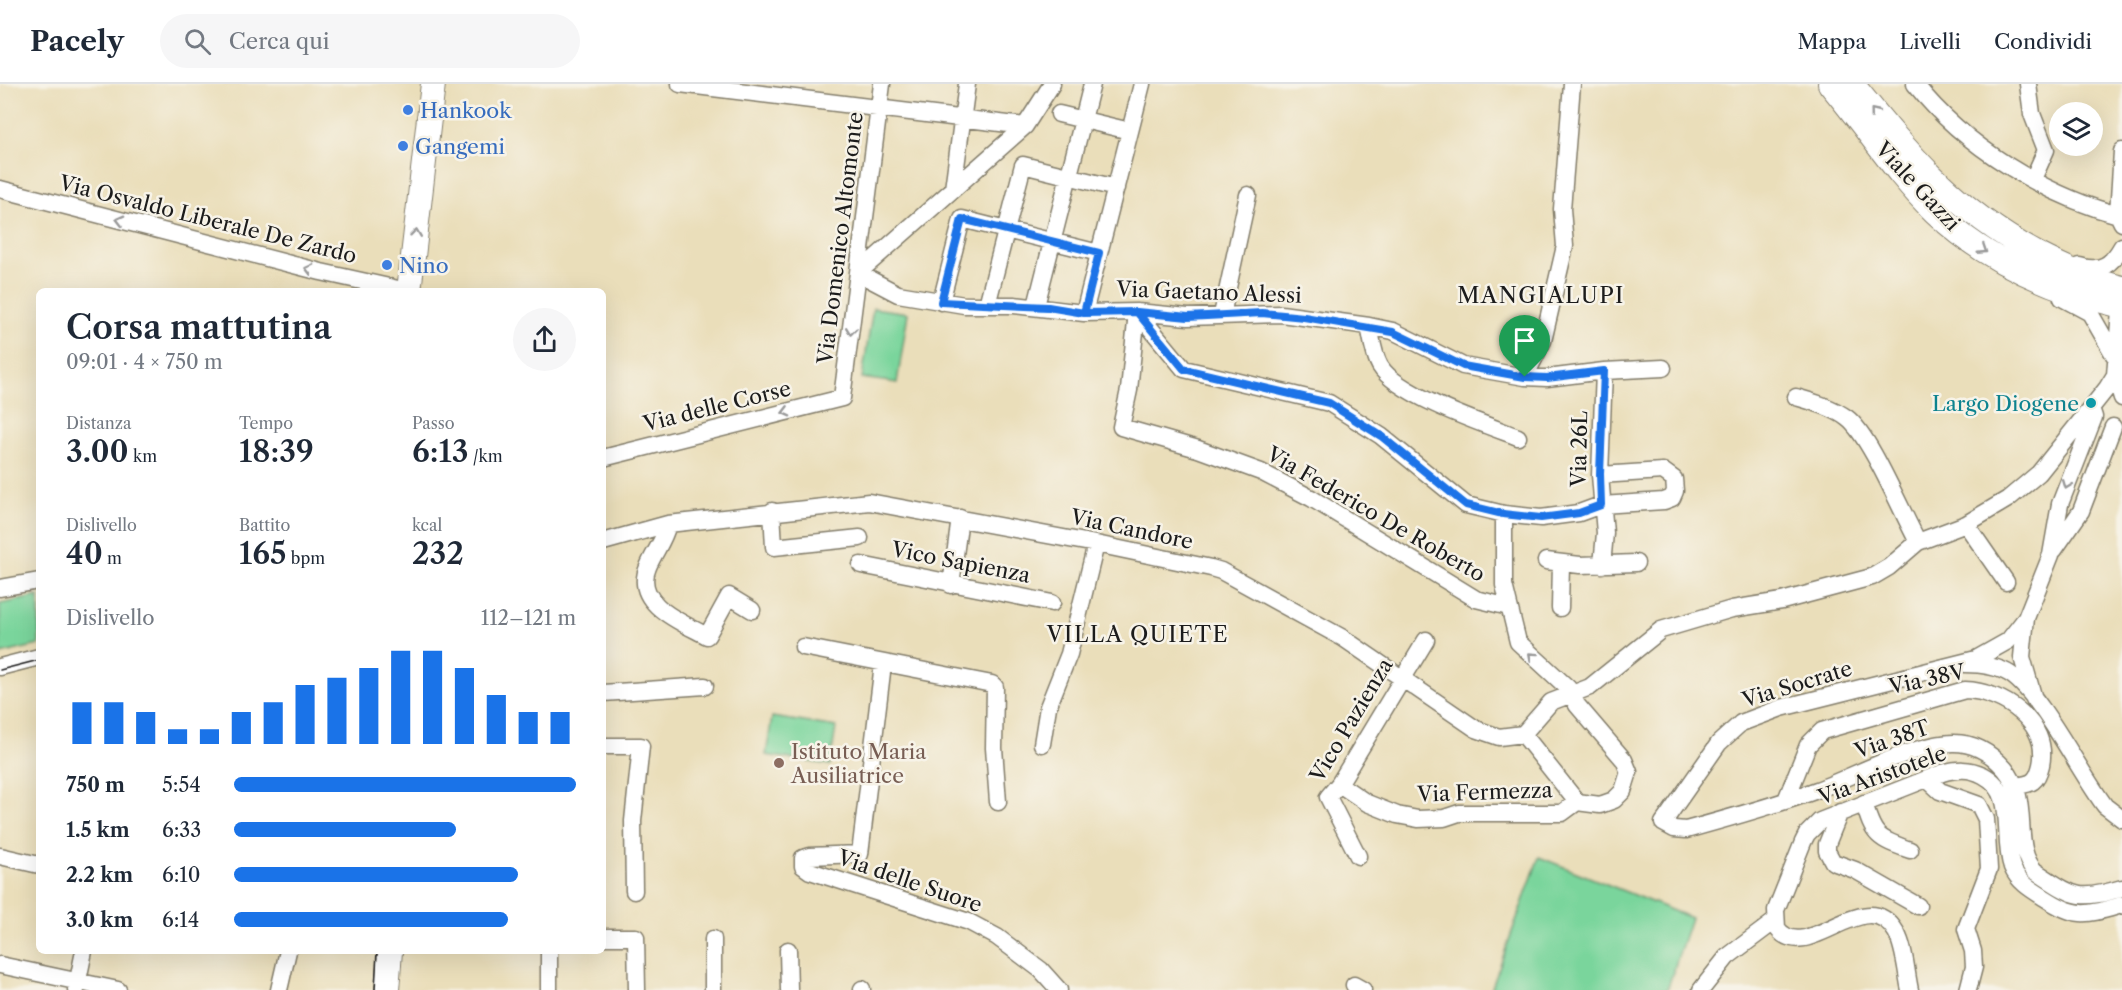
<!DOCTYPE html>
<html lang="it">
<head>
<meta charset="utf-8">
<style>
  body { margin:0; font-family:"Libre Caslon Text",serif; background:#f6f6f7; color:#1f2937; height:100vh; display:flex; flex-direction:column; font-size:22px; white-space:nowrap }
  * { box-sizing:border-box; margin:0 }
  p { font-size:20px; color:#747a83 }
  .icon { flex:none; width:33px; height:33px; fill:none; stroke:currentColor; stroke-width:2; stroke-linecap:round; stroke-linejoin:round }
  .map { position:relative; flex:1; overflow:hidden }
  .drawer { position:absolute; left:36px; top:204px; width:570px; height:666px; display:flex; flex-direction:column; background:#fff; border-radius:9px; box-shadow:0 6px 24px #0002 }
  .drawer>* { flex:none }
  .tools { position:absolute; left:2049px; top:18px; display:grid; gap:12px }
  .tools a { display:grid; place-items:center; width:54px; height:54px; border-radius:50%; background:#fff; box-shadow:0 6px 24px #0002; font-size:30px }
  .pin { position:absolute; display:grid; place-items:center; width:51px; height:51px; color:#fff; margin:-62px -26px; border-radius:50% 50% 50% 0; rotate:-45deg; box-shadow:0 0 6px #0007 }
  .pin .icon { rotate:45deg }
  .round { display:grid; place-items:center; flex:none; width:63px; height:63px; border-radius:32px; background:#f6f6f7 }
  .summary { display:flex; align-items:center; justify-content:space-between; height:102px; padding:0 30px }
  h1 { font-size:33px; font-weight:600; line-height:45px }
  .metrics { display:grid; grid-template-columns:repeat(3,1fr); gap:9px; height:102px; padding:6px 30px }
  .metrics div { display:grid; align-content:center }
  .metrics b { font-size:30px; font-weight:600 }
  .metrics small { font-size:16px; font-weight:400 }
  .metrics p { font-size:16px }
  .chart { height:168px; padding:12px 30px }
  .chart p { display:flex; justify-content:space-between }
  .chart svg { width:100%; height:108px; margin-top:6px; stroke:#1a73e8; stroke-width:6 }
  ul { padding:0 30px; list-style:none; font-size:20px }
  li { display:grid; grid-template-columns:96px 72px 1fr; align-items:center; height:45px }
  li i { height:15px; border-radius:8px; background:#1a73e8 }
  header { display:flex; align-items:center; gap:36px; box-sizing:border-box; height:84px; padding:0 30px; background:#fff; border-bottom:2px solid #e0e1e3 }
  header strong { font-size:28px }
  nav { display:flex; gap:33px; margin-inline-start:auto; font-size:21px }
  .search { width:420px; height:54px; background:#f6f6f7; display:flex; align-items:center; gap:15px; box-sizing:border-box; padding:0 21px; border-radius:33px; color:#747a83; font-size:22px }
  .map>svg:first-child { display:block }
  .green { fill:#7ad59c; stroke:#4b785c; stroke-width:1.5 }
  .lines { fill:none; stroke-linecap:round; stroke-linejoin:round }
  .street-casing { stroke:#837d6b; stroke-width:19 }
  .secondary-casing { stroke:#837d6b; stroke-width:26 }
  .street { stroke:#fff; stroke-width:16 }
  .secondary { stroke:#fff; stroke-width:24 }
  .tram { stroke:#1c1c1c; stroke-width:1.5 }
  .oneway { stroke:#999 }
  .route-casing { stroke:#fff; stroke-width:12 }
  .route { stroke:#1a73e8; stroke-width:8 }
  .shop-dot { fill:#3f7fe0; stroke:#f7f3e8; stroke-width:2 }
  .culture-dot { fill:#0f9aa8; stroke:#f7f3e8; stroke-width:2 }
  .education-dot { fill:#8d6e63; stroke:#f7f3e8; stroke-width:2 }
  .labels { text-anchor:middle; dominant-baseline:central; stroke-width:5; stroke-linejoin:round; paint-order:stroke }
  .shop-label { font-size:21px; fill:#366cbe; stroke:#f7f3e8; text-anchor:start }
  .street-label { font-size:21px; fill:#1c1c1c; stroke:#f7f3e8 }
  .culture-label { font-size:21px; fill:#0d838f; stroke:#f7f3e8; text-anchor:end }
  .education-label { font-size:21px; fill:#785e54; stroke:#f7f3e8; text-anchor:start }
  .neighbourhood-label { font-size:22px; letter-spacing:1.5px; fill:#1c1c1c; stroke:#f7f3e8 }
</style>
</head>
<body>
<header>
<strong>Pacely</strong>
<div class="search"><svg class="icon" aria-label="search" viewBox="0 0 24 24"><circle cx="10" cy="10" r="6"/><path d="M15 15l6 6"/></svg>Cerca qui</div>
<nav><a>Mappa</a><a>Livelli</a><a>Condividi</a></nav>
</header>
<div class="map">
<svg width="2122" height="906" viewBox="0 0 2122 906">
  <rect width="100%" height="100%" fill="#f7f3e8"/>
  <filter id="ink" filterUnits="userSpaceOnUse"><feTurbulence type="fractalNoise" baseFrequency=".0167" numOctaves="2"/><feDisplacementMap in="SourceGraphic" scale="12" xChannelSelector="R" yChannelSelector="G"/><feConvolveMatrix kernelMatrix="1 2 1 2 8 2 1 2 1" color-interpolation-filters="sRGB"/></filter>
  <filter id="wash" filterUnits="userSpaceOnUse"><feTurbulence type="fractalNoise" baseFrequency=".008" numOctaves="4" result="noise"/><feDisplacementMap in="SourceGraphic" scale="24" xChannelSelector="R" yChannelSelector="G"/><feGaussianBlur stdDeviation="1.35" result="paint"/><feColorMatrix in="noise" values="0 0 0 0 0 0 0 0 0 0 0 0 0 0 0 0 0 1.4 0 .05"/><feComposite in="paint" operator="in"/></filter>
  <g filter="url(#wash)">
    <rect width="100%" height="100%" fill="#eadeba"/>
    <path class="green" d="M873 224 908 229 897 299 862 294Z
      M39 512V561L0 570V520Z
      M772 633 836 643 830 681 766 671Z
      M1539 773 1691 834 1667 906H1491Z"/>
  </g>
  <g filter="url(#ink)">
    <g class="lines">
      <g class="street-casing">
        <path id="street" d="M680 0 1025 42
          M1915 0C1964 62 2045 112 2122 132
          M2028 0 2032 30 2046 66 2033 95
          M1059 30 1130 47
          M2122 67 2118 131 2122 139
          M0 105 321 188 407 207
          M953 105 967 0
          M2080 182C2101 189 2112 180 2122 162
          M858 189 898 210 964 221H1014L1084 229 1137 228 1188 233 1281 230 1369 242 1393 247 1463 282 1525 293 1547 294 1604 287 1663 284
          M858 189 1025 42 1052 0
          M2121 213 2115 291 2122 314
          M2062 214 2090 229 2114 271
          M941 218 962 135 1099 169
          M987 221 1023 81 1116 104
          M1036 222 1092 0
          M1137 228 1184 285 1329 319 1381 352 1466 421 1504 430 1541 434 1579 429 1601 421 1664 417 1672 414 1675 407 1674 395 1663 387 1600 391
          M1137 228 1129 306 1121 343 1198 365 1261 388 1311 414 1476 515 1509 523
          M1084 229 1142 0
          M1222 231 1248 111
          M1369 242C1372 255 1373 270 1380 282 1397 311 1486 341 1518 353
          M1525 293 1543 257 1565 162 1562 125 1572 0
          M1796 313C1813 318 1832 323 1847 334 1870 351 1902 429 1918 458
          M603 374 842 314 882 0
          M772 427 774 463 860 454
          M668 440C664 457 654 468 648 483 632 520 683 539 707 552L729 512 752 526
          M1966 440 2006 498
          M603 458 668 440 869 418 1096 460 1211 484 1221 487 1343 554 1476 645 1499 653 1523 650
          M2054 466 2081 427 2113 343
          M1546 477 1580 481 1636 479
          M861 481 1052 519
          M1602 481 1605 449 1600 391 1604 287
          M951 501 960 434
          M0 504 39 497
          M1560 524 1561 480
          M2026 534 2008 557 1976 575 1781 624 1741 639 1719 659 1663 739 1674 745 1686 746C1730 734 1774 722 1817 706 1854 692 1916 659 1954 659 1975 659 1992 670 2005 685 2032 717 2011 762 2035 787 2074 812 2076 818 2122 804
          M803 563 992 600 995 603 994 664 998 718
          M883 580 860 770 809 772 803 774V782L810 787 969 838 997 853 1041 886 1059 906
          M1965 580C1980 580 1997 582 2010 590 2041 610 2080 689 2105 722L2122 735
          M0 583 39 573
          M603 609 705 602
          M2034 615 2022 573 2026 534 2051 471 2060 420 2094 333 2092 327
          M1523 650 1551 618 1590 603 1661 546 1732 525 1782 517 1872 493 1889 483 1918 458 1966 440 2008 415 2039 389 2107 304 2115 291
          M1523 650 1577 718
          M1042 660 1048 623 1069 570 1096 460
          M603 662H641L633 737 634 807
          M1927 695 1940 707 1979 721 1986 735 1989 785 1966 845 1973 867 1974 883 1968 906
          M1339 700 1367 719 1397 731 1418 735 1444 734 1459 729H1562L1577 718 1600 721 1614 716 1623 707 1629 688 1624 676 1577 621 1568 604 1518 558 1504 501V430
          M1786 716 1808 661 1822 647 1965 606C2003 607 2050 639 2041 681 2037 698 2032 700 2016 702
          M1864 719C1873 752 1878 755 1910 766
          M1840 728 1827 760V767L1833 778 1855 786 1918 822
          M0 772 39 781
          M1358 772 1328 713 1339 700 1426 556
          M603 853H636L637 906
          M713 855V906
          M788 866 789 906
          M0 881 118 906
          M1354 901 1363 906
          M862 905V906
          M76 906 84 867
          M279 906 288 867
          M549 906V867
          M1701 906 1727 873 1775 837
          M1910 906C1906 888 1905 864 1896 848 1866 796 1806 884 1777 844L1776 826 1803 758 1807 750 1820 737 1942 689C1957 685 1969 684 1983 691 2018 709 2001 752 2012 783 2018 798 2032 806 2045 814 2077 835 2086 831 2122 821"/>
      </g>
      <g class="secondary-casing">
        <path id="secondary" d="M1830 0C1866 42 1896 90 1935 128 1987 178 2053 206 2122 222
          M1852 0C1910 72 1954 125 2037 170 2064 184 2092 197 2122 204
          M409 207 433 0
          M387 906 390 867"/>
      </g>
      <use href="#street" class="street"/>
      <use href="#secondary" class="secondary"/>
      <path class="tram" d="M0 586 39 576
        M375 906 377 867"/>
    </g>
    <defs><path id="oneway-chevron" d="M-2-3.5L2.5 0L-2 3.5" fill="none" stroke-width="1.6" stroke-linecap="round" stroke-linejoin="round" transform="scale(1.5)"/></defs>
    <g class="oneway">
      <use href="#oneway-chevron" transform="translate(1874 28) rotate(-129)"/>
      <use href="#oneway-chevron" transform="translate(120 136) rotate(-166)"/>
      <use href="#oneway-chevron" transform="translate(416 149) rotate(-83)"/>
      <use href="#oneway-chevron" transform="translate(1983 166) rotate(33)"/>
      <use href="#oneway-chevron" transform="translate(309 185) rotate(-166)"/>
      <use href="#oneway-chevron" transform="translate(851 247) rotate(97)"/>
      <use href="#oneway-chevron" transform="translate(786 328) rotate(166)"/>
      <use href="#oneway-chevron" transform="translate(2067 401) rotate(111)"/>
      <use href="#oneway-chevron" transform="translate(1532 572) rotate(-138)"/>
    </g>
  </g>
  <g class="lines" filter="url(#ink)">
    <g class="route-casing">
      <path id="route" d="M1525 293 1463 282 1393 248 1304 233 1262 229 1188 233 1137 228 1084 229 1048 223 941 218 962 135 1099 169 1084 229 1137 228 1184 285 1329 319 1381 352 1466 421 1503 430 1541 434 1579 429 1601 421 1600 390 1604 287 1547 294 1525 293"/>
    </g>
    <use href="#route" class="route"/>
  </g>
  <g class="shop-dot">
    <circle cx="408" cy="26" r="6"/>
    <circle cx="403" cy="62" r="6"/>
    <circle cx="387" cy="181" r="6"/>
  </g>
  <circle class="culture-dot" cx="2091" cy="319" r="6"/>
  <circle class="education-dot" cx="779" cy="679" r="6"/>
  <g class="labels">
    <g class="shop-label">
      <text x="420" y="26">Hankook</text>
      <text x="415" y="62">Gangemi</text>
      <text x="399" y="181">Nino</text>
    </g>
    <g class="street-label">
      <text transform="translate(1918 102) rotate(47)">Viale Gazzi</text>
      <text transform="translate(208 135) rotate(14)">Via Osvaldo Liberale De Zardo</text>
      <text transform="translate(840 154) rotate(-83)">Via Domenico Altomonte</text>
      <text transform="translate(1209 208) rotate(2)">Via Gaetano Alessi</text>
      <text transform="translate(717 322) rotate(-14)">Via delle Corse</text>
      <text transform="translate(1579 365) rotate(-89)">Via 26L</text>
      <text transform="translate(1376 430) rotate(30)">Via Federico De Roberto</text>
      <text transform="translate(1132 445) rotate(12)">Via Candore</text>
      <text transform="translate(961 478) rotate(11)">Vico Sapienza</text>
      <text transform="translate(1927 595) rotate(-12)">Via 38V</text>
      <text transform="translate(1797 600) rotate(-17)">Via Socrate</text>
      <text transform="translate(1351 636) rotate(-59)">Vico Pazienza</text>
      <text transform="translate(1892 655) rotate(-19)">Via 38T</text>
      <text transform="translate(1882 691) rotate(-20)">Via Aristotele</text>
      <text transform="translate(1485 708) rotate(-2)">Via Fermezza</text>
      <text transform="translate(910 797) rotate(19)">Via delle Suore</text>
    </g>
    <g class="culture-label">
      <text x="2079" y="319">Largo Diogene</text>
    </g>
    <g class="education-label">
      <text x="791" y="667">Istituto Maria<tspan x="791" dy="24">Ausiliatrice</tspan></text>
    </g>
    <g class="neighbourhood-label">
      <text x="1541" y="211">MANGIALUPI</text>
      <text x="1138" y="550">VILLA QUIETE</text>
    </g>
  </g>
</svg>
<div class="tools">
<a><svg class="icon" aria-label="layers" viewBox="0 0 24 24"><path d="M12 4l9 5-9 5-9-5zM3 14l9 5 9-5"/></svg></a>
</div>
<div class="pin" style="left:1525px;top:293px;background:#1e9e55"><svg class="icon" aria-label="arrive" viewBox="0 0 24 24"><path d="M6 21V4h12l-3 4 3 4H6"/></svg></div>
<section class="drawer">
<div class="summary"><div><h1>Corsa mattutina</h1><p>09:01 · 4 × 750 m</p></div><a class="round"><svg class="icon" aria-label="share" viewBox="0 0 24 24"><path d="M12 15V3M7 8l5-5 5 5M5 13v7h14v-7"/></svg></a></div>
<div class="metrics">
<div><p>Distanza</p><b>3.00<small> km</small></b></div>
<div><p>Tempo</p><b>18:39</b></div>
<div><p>Passo</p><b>6:13<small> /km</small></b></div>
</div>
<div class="metrics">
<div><p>Dislivello</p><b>40<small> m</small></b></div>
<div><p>Battito</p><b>165<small> bpm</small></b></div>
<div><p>kcal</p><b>232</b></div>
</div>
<div class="chart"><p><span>Dislivello</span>112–121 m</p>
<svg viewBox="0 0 160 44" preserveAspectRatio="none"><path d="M5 44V27M15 44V27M25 44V31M35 44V38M45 44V38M55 44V31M65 44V27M75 44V20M85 44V17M95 44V13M105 44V6M115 44V6M125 44V13M135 44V24M145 44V31M155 44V31"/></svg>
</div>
<ul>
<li><b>750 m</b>5:54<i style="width:100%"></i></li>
<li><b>1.5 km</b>6:33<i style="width:65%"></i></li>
<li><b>2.2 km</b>6:10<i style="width:83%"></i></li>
<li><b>3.0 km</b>6:14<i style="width:80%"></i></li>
</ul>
</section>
</div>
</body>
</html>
